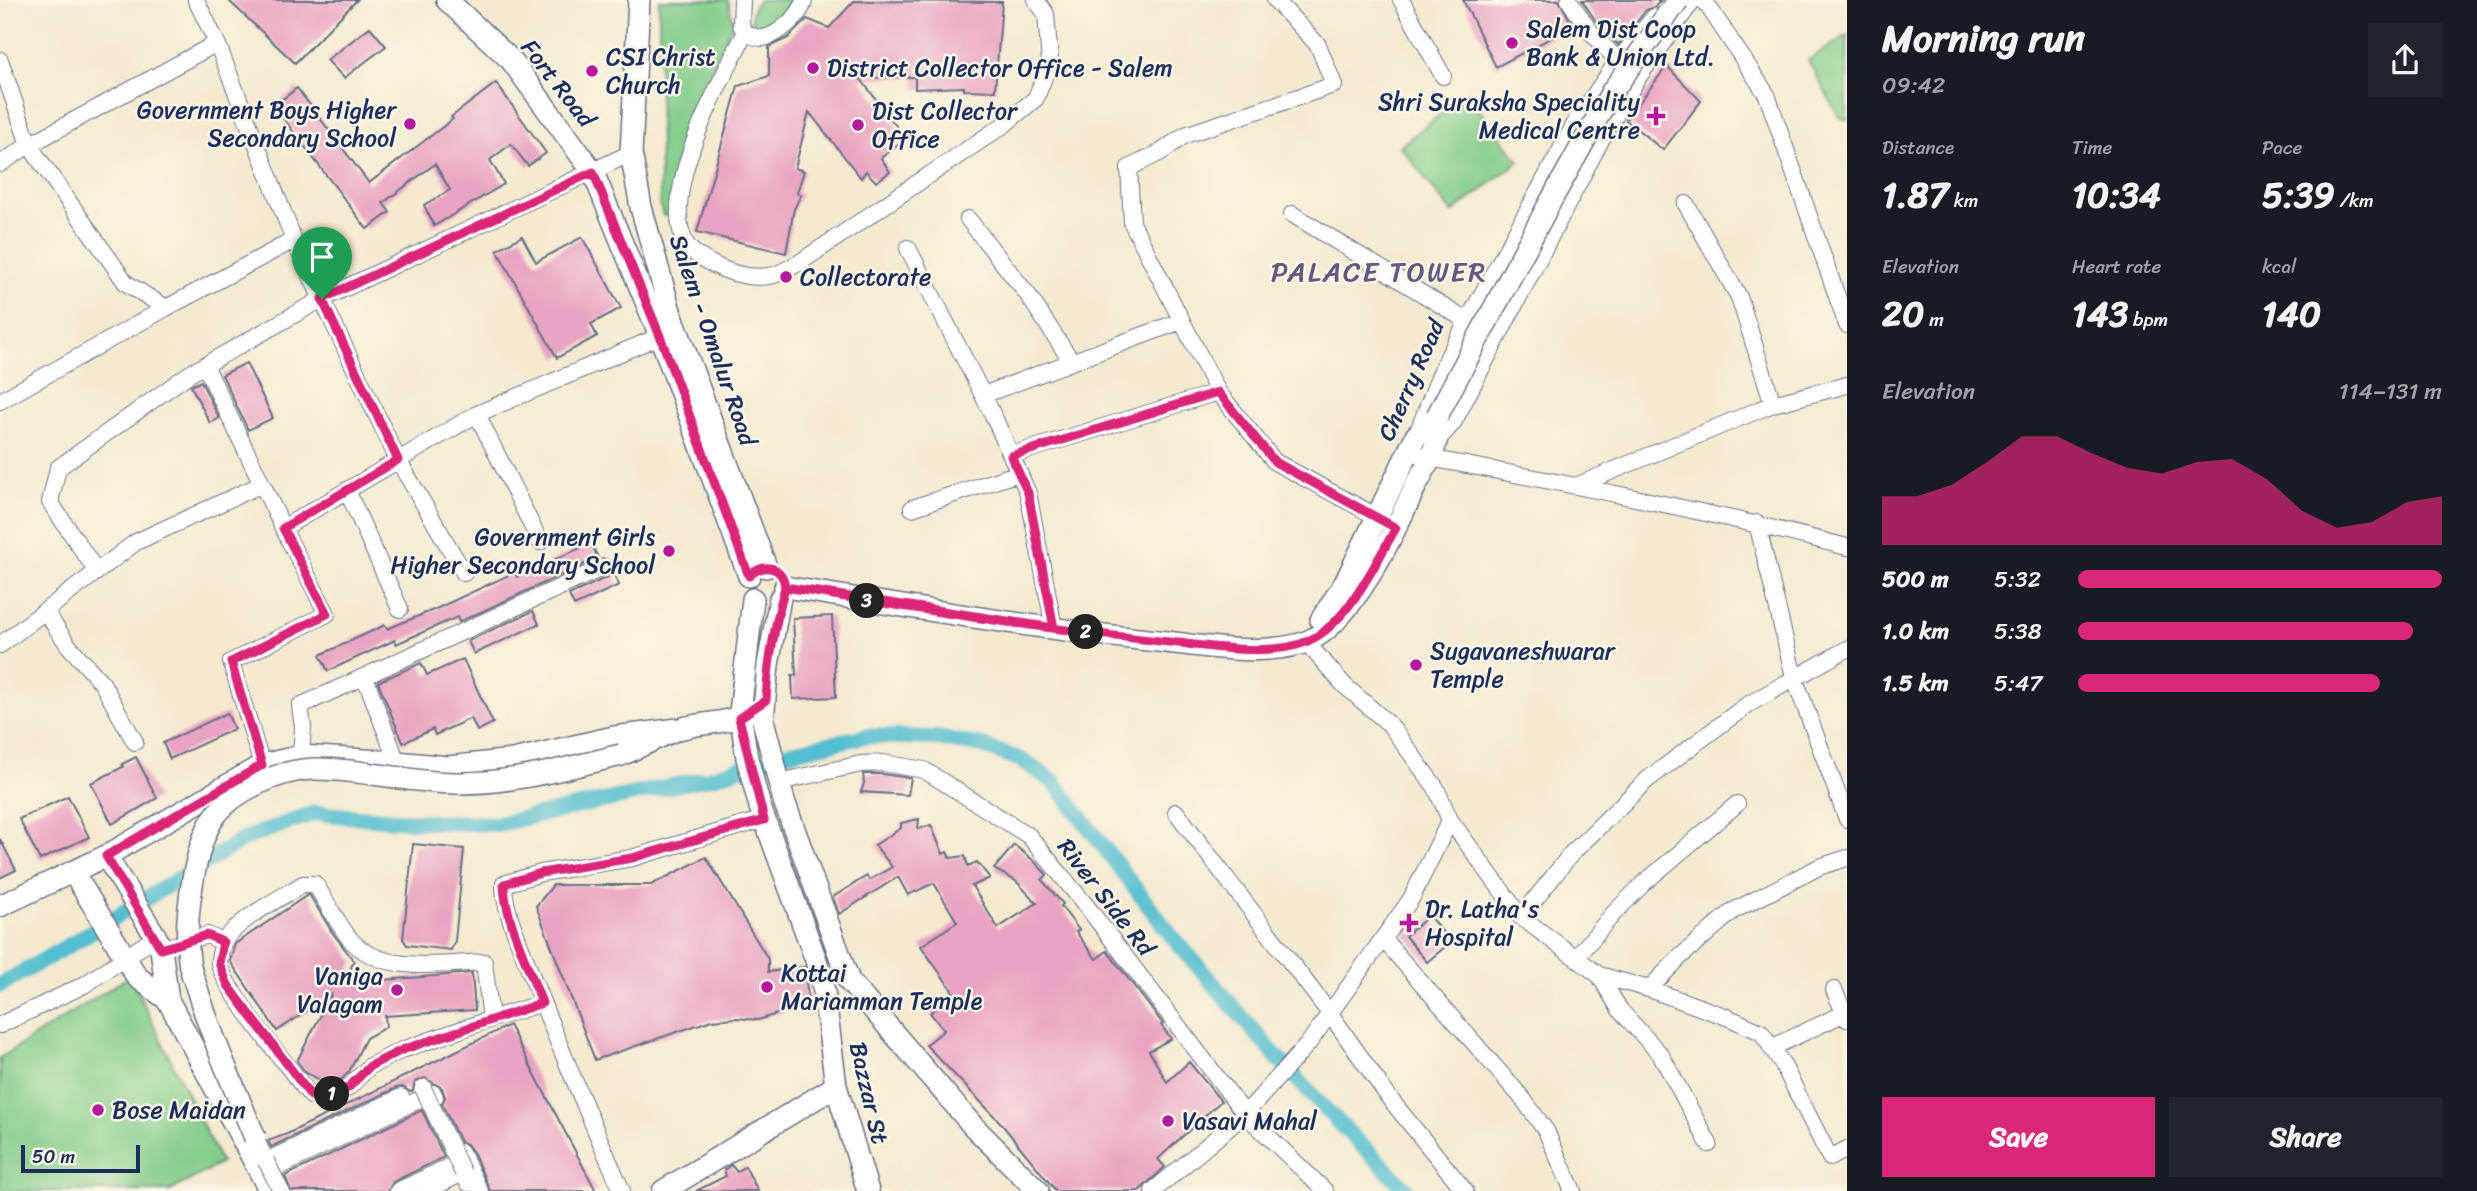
<!DOCTYPE html>
<html lang="en">
<head>
<meta charset="utf-8">
<style>
  body { margin:0; font-family:Sriracha,sans-serif; background:#20242c; color:#f1f3f6; height:100vh; display:flex; flex-direction:column; font-size:26px; white-space:nowrap }
  * { box-sizing:border-box; margin:0 }
  p { font-size:23px; color:#9ea1a6 }
  .icon { flex:none; width:38px; height:38px; fill:none; stroke:currentColor; stroke-width:2; stroke-linecap:round; stroke-linejoin:round }
  .map { position:relative; flex:1; overflow:hidden }
  .panel { display:flex; flex-direction:column; background:#171b24; width:630px }
  .panel>* { flex:none }
  .scale { position:absolute; left:21px; bottom:18px; width:119px; box-sizing:border-box; padding-left:7px; border:4px solid #1b2f5e; border-top:0; font-size:19px; line-height:24px; white-space:nowrap; color:#1b2f5e; -webkit-text-stroke:5px #fcf5e5; paint-order:stroke }
  .pin { position:absolute; display:grid; place-items:center; width:60px; height:60px; color:#fff; margin:-72px -30px; border-radius:50% 50% 50% 0; rotate:-45deg; box-shadow:0 0 7px #0007 }
  .pin .icon { rotate:45deg }
  .km { position:absolute; width:35px; height:35px; margin:-18px; border-radius:50%; background:#222; color:#fff; font-size:19px; line-height:35px; text-align:center }
  .round { display:grid; place-items:center; flex:none; width:74px; height:74px; border-radius:0px; background:#20242c }
  .headline { display:flex; align-items:center; justify-content:space-between; height:119px; padding:0 35px }
  h1 { font-size:38px; font-weight:700; line-height:52px }
  .stats { display:grid; grid-template-columns:repeat(3,1fr); gap:10px; height:119px; padding:7px 35px }
  .stats div { display:grid; align-content:center }
  .stats b { font-size:35px; font-weight:700 }
  .stats small { font-size:19px; font-weight:400 }
  .stats p { font-size:19px }
  .chart { height:196px; padding:14px 35px }
  .chart p { display:flex; justify-content:space-between }
  .chart svg { width:100%; height:126px; margin-top:7px; fill:#db2777; opacity:.7 }
  .primary-button { display:flex; gap:14px; margin-top:auto; padding:14px 35px }
  .primary-button a { flex:1; height:80px; border-radius:0px; background:#db2777; color:#fff; font-size:28px; font-weight:700; line-height:80px; text-align:center }
  .primary-button a+a { background:#20242c; color:#f1f3f6 }
  ul { padding:0 35px; list-style:none; font-size:23px }
  li { display:grid; grid-template-columns:112px 84px 1fr; align-items:center; height:52px }
  li i { height:18px; border-radius:9px; background:#db2777 }
  main { display:flex; flex:1; min-height:0 }
  .map>svg:first-child { display:block }
  .green { fill:#81cc89; stroke:#4e7e74; stroke-width:2 }
  .lines { fill:none; stroke-linecap:round; stroke-linejoin:round }
  .canal { stroke:#53becf; stroke-width:16 }
  .building { fill:#e9a3c3 }
  .minor-casing { stroke:#677086; stroke-width:18 }
  .major-casing { stroke:#677086; stroke-width:24 }
  .minor { stroke:#fff; stroke-width:16 }
  .major { stroke:#fff; stroke-width:21 }
  .minor-bridge-casing { stroke:#677086; stroke-width:18; stroke-linecap:butt }
  .major-bridge-casing { stroke:#677086; stroke-width:24; stroke-linecap:butt }
  .minor-bridge { stroke:#fff; stroke-width:16 }
  .major-bridge { stroke:#fff; stroke-width:21 }
  .route-casing { stroke:#fff; stroke-width:14 }
  .route { stroke:#db2777; stroke-width:9 }
  .poi-dot { fill:#b5179e; stroke:#fcf5e5; stroke-width:2.5 }
  .labels { text-anchor:middle; dominant-baseline:central; stroke-width:5; stroke-linejoin:round; paint-order:stroke }
  .poi-label { font-size:24px; fill:#1b2f5e; stroke:#fcf5e5; text-anchor:start }
  .street-label { font-size:24px; fill:#1b2f5e; stroke:#fcf5e5 }
  .quarter-label { font-size:28px; letter-spacing:2px; fill:#635881; stroke:#fcf5e5 }
</style>
</head>
<body>
<main>
<div class="map">
<svg width="1847" height="1191" viewBox="0 0 1847 1191">
  <rect width="100%" height="100%" fill="#fcf5e5"/>
  <filter id="ink" filterUnits="userSpaceOnUse"><feTurbulence type="fractalNoise" baseFrequency=".0143" numOctaves="2"/><feDisplacementMap in="SourceGraphic" scale="14" xChannelSelector="R" yChannelSelector="G"/><feConvolveMatrix kernelMatrix="1 2 1 2 8 2 1 2 1" color-interpolation-filters="sRGB"/></filter>
  <filter id="wash" filterUnits="userSpaceOnUse"><feTurbulence type="fractalNoise" baseFrequency=".00686" numOctaves="4" result="noise"/><feDisplacementMap in="SourceGraphic" scale="28" xChannelSelector="R" yChannelSelector="G"/><feGaussianBlur stdDeviation="1.57" result="paint"/><feColorMatrix in="noise" values="0 0 0 0 0 0 0 0 0 0 0 0 0 0 0 0 0 1.4 0 .05"/><feComposite in="paint" operator="in"/></filter>
  <g filter="url(#wash)">
    <rect width="100%" height="100%" fill="#f5e9d0"/>
    <path class="green" d="M659 0H728L733 23 690 114 672 215 663 216 660 206Z
      M759 0H794C796 14 774 29 762 31L752 21C751 13 753 5 759 0Z
      M1847 35V120L1839 117 1808 60Z
      M1467 94 1519 161 1452 213 1400 146Z
      M130 976 221 1163 170 1191H0V1058Z"/>
    <g class="lines">
      <path class="canal" d="M0 985 66 947 246 838 314 813 406 821 498 824 712 777 791 752 867 736 937 738 983 746 1021 760 1054 782 1171 935 1274 1054 1326 1110 1408 1191"/>
    </g>
    <g id="blocks">
      <path class="building" d="M228 0H357L295 63Z
        M1463 0H1559L1573 26 1496 67Z
        M1582 0H1661L1655 7 1646 10 1618 45 1597 23Z
        M854 1 1002 2 995 91 964 90V87L915 89V77L860 78 906 139 881 158 890 172 876 182 866 171 861 178 809 112 795 168 804 171 797 193 801 195 794 209 786 253 697 232 738 86 769 76V47L788 38 807 19 829 28Z
        M370 27 386 46 344 78 327 60Z
        M1667 66 1701 101 1663 150 1626 120Z
        M496 83 546 153 528 166 511 144 490 160 504 184 434 226 424 205 450 190 435 164 383 203 390 212 367 229 274 106 297 88 369 183 453 119 451 117Z
        M522 236 536 262 582 237 621 308 591 324 597 336 557 358 497 250Z
        M246 363 273 418 248 430 222 375Z
        M201 381 219 418 210 423 191 386Z
        M591 543 598 558 459 622 457 617 396 644 395 640 328 671 320 655 385 625 387 629 438 608 515 572 517 577Z
        M613 572 619 585 574 606 569 595 608 577Z
        M533 611 539 624 474 654 468 641Z
        M832 616 836 697 793 699 792 675H796L793 618Z
        M463 659 493 723 477 731 471 718 435 735 433 729 403 743 378 682 421 663 427 675Z
        M227 713 234 729 170 759 163 743Z
        M136 757 157 798 112 824 91 783 123 767 122 764Z
        M863 774H882L911 778 908 795 861 792 864 783Z
        M68 796 89 837 40 860 19 819Z
        M919 819 918 829 931 825 943 854 947 852 950 858 965 856 968 866 977 862 990 878 972 886 998 928 1037 903 1016 881 994 869 1014 845 1033 860 1047 875 1042 880 1063 904 1061 906 1079 930 1076 932 1096 959 1107 951 1163 1024 1161 1025 1171 1039 1149 1051 1167 1082 1189 1062 1221 1101 1158 1159 1165 1167 1139 1191H1056L999 1121 926 1045 944 1030 930 1013 954 993 921 946 957 922 934 883 908 895 898 877 839 914 833 897 867 876 869 880 892 867 875 845 901 828V823Z
        M0 839 16 870 0 878Z
        M413 844 464 849 455 941 451 950 407 945 403 939Z
        M706 857 768 959V972L804 967 809 1004 758 1020 736 1018 712 1020 595 1060 536 906 553 885H651Z
        M309 894 332 932 354 961 350 970 358 978 370 981 472 973 475 1010 385 1016 386 1027 366 1038 349 1072 342 1079 328 1084 306 1073 297 1061 331 995 277 1031 230 961 235 944Z
        M1429 916 1451 942 1427 962 1405 936Z
        M509 1025 596 1191H490L474 1154 467 1144 460 1142 442 1104 445 1097 442 1088 425 1078 415 1082 413 1091 410 1092 403 1087 396 1088 271 1147 268 1141 287 1134Z
        M422 1110 444 1157 393 1182 388 1191H291L285 1176Z
        M731 1165 737 1172 745 1166 758 1191H696L726 1176 724 1170Z"/>
    </g>
  </g>
  <g filter="url(#ink)">
    <use href="#blocks" fill-opacity="0" stroke="#677086" stroke-width="2"/>
    <g class="lines">
      <g class="minor-casing">
        <path id="minor" d="M196 0 217 43 294 240 398 460 464 573
          M742 0 741 25 745 33C750 35 756 38 762 38 776 37 803 14 804 0
          M1401 0 1443 76
          M1569 0 1589 30 1625 68
          M1704 0 1767 95 1847 325
          M745 33C721 81 661 187 684 240 689 252 702 258 712 264 729 273 749 279 769 276 779 275 790 267 799 263L1005 124 1036 98 1050 62 1046 14 1036 0
          M0 60 29 145 126 283 166 308 294 240
          M0 164 29 145 217 43
          M1686 204 1739 297 1773 404
          M1292 214 1467 321
          M968 219 1028 295 1072 362
          M908 248 993 415 1028 493 1054 628
          M205 365 262 484
          M1218 392 1132 223 1129 168 1161 152 1185 135 1334 85 1318 45 1275 0
          M983 395 1181 321
          M0 401 166 308
          M477 414 540 542
          M1417 434 1445 362 1577 120 1617 62 1654 17
          M1436 442 1453 423 1602 138 1638 78 1693 0
          M1408 451 1429 458C1569 484 1709 511 1847 547
          M1011 455 1218 392 1275 462 1385 521
          M1576 486 1773 404 1847 385
          M347 490 400 609
          M912 508 1019 473
          M1757 523 1794 677 1847 819
          M97 572 50 502 58 468 189 374 322 299 631 153
          M45 611 68 645 102 683 135 742
          M0 645 136 542 262 484 283 528 477 414 660 336
          M365 677 397 762
          M301 756 303 727 300 706 604 567
          M262 765 231 662 327 614 283 528
          M779 782 861 764 883 763 924 770 1029 836 1088 908 1245 1114 1325 1191
          M1176 812 1331 1015 1390 1099 1465 1191
          M1450 820 1521 917 1599 975 1649 989 1727 1017 1761 1032 1782 1063 1830 1158 1847 1149
          M303 884H315C327 902 337 923 350 939 381 975 442 964 484 962L491 1019 402 1050 370 1066 348 1088 327 1096H311C293 1073 221 986 219 962 219 957 222 945 224 941 240 918 279 899 303 884Z
          M1521 917 1571 854 1647 780 1747 705 1847 649
          M1384 940 1523 1099 1546 1131 1573 1191
          M161 949 207 935 224 942
          M1576 958 1613 914 1644 883 1737 804
          M1599 975 1620 1010 1661 1055 1709 1144
          M1649 989 1680 957 1733 911 1819 867 1847 858
          M1834 990 1847 1019
          M491 1019 542 1003
          M0 1025 84 985 156 937
          M1771 1048 1847 1012
          M255 1138 266 1161 401 1097
          M461 1152 480 1191
          M262 1175 433 1093 435 1097
          M398 1191 465 1159
          M425 1191 463 1173 468 1183
          M622 1191C589 1116 557 1042 528 966 519 940 504 911 504 884L541 873 632 858 764 819
          M1153 1191 1245 1114 1308 1044 1411 899 1450 820 1436 788 1390 725 1344 685 1306 642"/>
      </g>
      <g class="major-casing">
        <path id="major" d="M447 0 511 60 593 172 660 336 749 576
          M639 0 631 153 641 207 670 311 766 567
          M785 587C909 607 1033 628 1158 641 1204 646 1254 656 1300 644 1349 632 1396 529 1416 485 1423 472 1433 457 1436 442 1438 434 1437 424 1437 416
          M780 598 768 665 763 720 784 801 849 981 973 1126 1038 1191
          M753 599 740 713 747 758 760 807 816 960 824 991 836 1086 868 1191
          M1321 620 1345 583 1416 436 1437 416
          M621 755C640 747 658 737 676 730 701 721 727 726 750 711
          M106 856 156 937 161 949 168 1000 270 1191
          M73 872 137 977 168 1000
          M0 906 106 856 262 765 301 756 397 762 448 767 513 760 614 737 678 729
          M663 1191 836 1086"/>
      </g>
      <use href="#minor" class="minor"/>
      <use href="#major" class="major"/>
      <g class="minor-bridge-casing">
        <path id="minor-bridge" d="M423 1088 463 1173
          M266 1161 281 1191"/>
      </g>
      <g class="major-bridge-casing">
        <path id="major-bridge" d="M1437 416 1548 206 1611 93 1678 0
          M255 1138C236 1091 214 1044 199 995 196 984 190 972 189 960 184 923 193 847 215 816 234 790 281 770 313 769 360 768 408 783 455 783 511 784 567 768 621 755"/>
      </g>
      <use href="#minor-bridge" class="minor-bridge"/>
      <use href="#major-bridge" class="major-bridge"/>
    </g>
  </g>
  <g class="lines" filter="url(#ink)">
    <g class="route-casing">
      <path id="route" d="M322 299 398 460 283 528 327 614 231 662 262 765 106 856 161 949 207 935 223 942 219 963 228 985 311 1096H327L348 1088 370 1066 402 1050 542 1003C530 970 504 917 504 884L541 873 632 858 764 820 739 718 766 700C768 661 775 624 785 587 913 608 1040 629 1169 642 1208 646 1274 658 1310 640 1349 622 1375 563 1396 528L1275 462 1218 392 1011 456 1028 493 1054 628 785 587C783 566 764 562 749 576L660 336 593 172 322 299"/>
    </g>
    <use href="#route" class="route"/>
  </g>
  <g class="poi-dot">
    <circle cx="1512" cy="43" r="7"/>
    <circle cx="813" cy="68" r="7"/>
    <circle cx="592" cy="71" r="7"/>
    <path d="M1652.5 105.5h7v7h7v7h-7v7h-7v-7h-7v-7h7z"/>
    <circle cx="410" cy="124" r="7"/>
    <circle cx="858" cy="125" r="7"/>
    <circle cx="786" cy="277" r="7"/>
    <circle cx="669" cy="551" r="7"/>
    <circle cx="1416" cy="665" r="7"/>
    <path d="M1405.5 912.5h7v7h7v7h-7v7h-7v-7h-7v-7h7z"/>
    <circle cx="767" cy="987" r="7"/>
    <circle cx="397" cy="990" r="7"/>
    <circle cx="98" cy="1110" r="7"/>
    <circle cx="1168" cy="1121" r="7"/>
  </g>
  <g class="labels">
    <g class="poi-label">
      <text x="1526" y="29">Salem Dist Coop<tspan x="1526" dy="28">Bank &amp; Union Ltd.</tspan></text>
      <text x="606" y="57">CSI Christ<tspan x="606" dy="28">Church</tspan></text>
      <text x="827" y="68">District Collector Office - Salem</text>
      <text x="1640" y="102" text-anchor="end">Shri Suraksha Speciality<tspan x="1640" dy="28">Medical Centre</tspan></text>
      <text x="396" y="110" text-anchor="end">Government Boys Higher<tspan x="396" dy="28">Secondary School</tspan></text>
      <text x="872" y="111">Dist Collector<tspan x="872" dy="28">Office</tspan></text>
      <text x="800" y="277">Collectorate</text>
      <text x="655" y="537" text-anchor="end">Government Girls<tspan x="655" dy="28">Higher Secondary School</tspan></text>
      <text x="1430" y="651">Sugavaneshwarar<tspan x="1430" dy="28">Temple</tspan></text>
      <text x="1425" y="909">Dr. Latha's<tspan x="1425" dy="28">Hospital</tspan></text>
      <text x="781" y="973">Kottai<tspan x="781" dy="28">Mariamman Temple</tspan></text>
      <text x="383" y="976" text-anchor="end">Vaniga<tspan x="383" dy="28">Valagam</tspan></text>
      <text x="112" y="1110">Bose Maidan</text>
      <text x="1182" y="1121">Vasavi Mahal</text>
    </g>
    <g class="street-label">
      <text transform="translate(558 83) rotate(52)">Fort Road</text>
      <text transform="translate(713 340) rotate(71)">Salem - Omalur Road</text>
      <text transform="translate(1411 380) rotate(-66)">Cherry Road</text>
      <text transform="translate(1106 897) rotate(52)">River Side Rd</text>
      <text transform="translate(869 1093) rotate(77)">Bazzar St</text>
    </g>
    <g class="quarter-label">
      <text x="1379" y="271">PALACE TOWER</text>
    </g>
  </g>
</svg>
<div class="scale">50 m</div>
<div class="pin" style="left:322px;top:299px;background:#1e9e55"><svg class="icon" aria-label="arrive" viewBox="0 0 24 24"><path d="M6 21V4h12l-3 4 3 4H6"/></svg></div>
<b class="km" style="left:332px;top:1094px">1</b>
<b class="km" style="left:1086px;top:632px">2</b>
<b class="km" style="left:867px;top:601px">3</b>
</div>
<section class="panel">
<div class="headline"><div><h1>Morning run</h1><p>09:42</p></div><a class="round"><svg class="icon" aria-label="share" viewBox="0 0 24 24"><path d="M12 15V3M7 8l5-5 5 5M5 13v7h14v-7"/></svg></a></div>
<div class="stats">
<div><p>Distance</p><b>1.87<small> km</small></b></div>
<div><p>Time</p><b>10:34</b></div>
<div><p>Pace</p><b>5:39<small> /km</small></b></div>
</div>
<div class="stats">
<div><p>Elevation</p><b>20<small> m</small></b></div>
<div><p>Heart rate</p><b>143<small> bpm</small></b></div>
<div><p>kcal</p><b>140</b></div>
</div>
<div class="chart"><p><span>Elevation</span>114–131 m</p>
<svg viewBox="0 0 160 44" preserveAspectRatio="none"><path d="M0 44V27L10 27L20 23L30 15L40 6L50 6L60 12L70 17L80 19L90 15L100 14L110 21L120 32L130 38L140 36L150 29L160 27V44z"/></svg>
</div>
<ul>
<li><b>500 m</b>5:32<i style="width:100%"></i></li>
<li><b>1.0 km</b>5:38<i style="width:92%"></i></li>
<li><b>1.5 km</b>5:47<i style="width:83%"></i></li>
</ul>
<div class="primary-button"><a>Save</a><a>Share</a></div>
</section>
</main>
</body>
</html>
